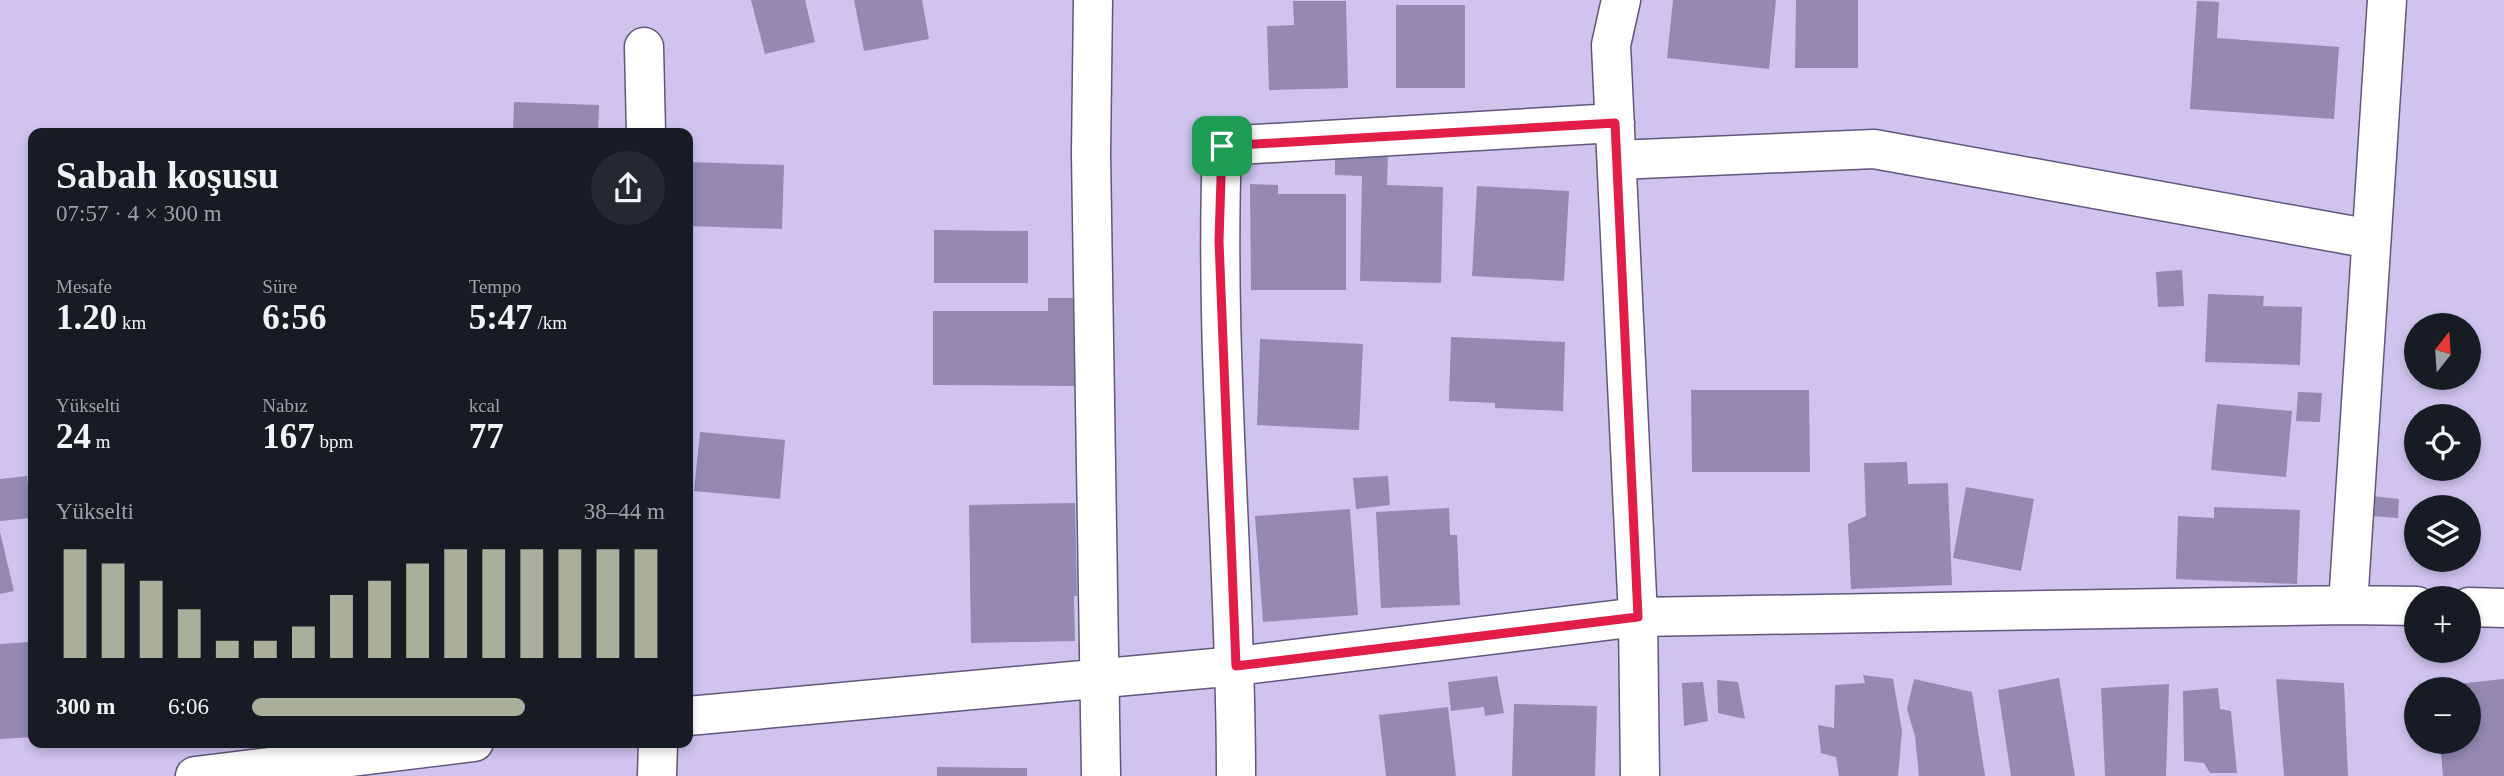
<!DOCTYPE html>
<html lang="tr">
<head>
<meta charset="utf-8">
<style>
  body { margin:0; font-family:Georgia,serif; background:#242831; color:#f1f3f6; height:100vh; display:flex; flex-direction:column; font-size:26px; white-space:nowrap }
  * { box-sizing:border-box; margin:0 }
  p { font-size:23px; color:#9ea1a6 }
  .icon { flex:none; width:38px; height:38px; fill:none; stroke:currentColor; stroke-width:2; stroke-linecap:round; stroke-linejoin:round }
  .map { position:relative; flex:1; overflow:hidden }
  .panel { position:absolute; left:28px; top:128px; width:665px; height:620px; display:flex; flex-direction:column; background:#171b24; border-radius:14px; box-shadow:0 4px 10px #0003 }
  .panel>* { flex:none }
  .needle { width:46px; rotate:17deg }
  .fabs { position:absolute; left:2404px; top:313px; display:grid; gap:14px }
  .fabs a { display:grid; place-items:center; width:77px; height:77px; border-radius:50%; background:#171b24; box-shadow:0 4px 10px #0003; font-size:35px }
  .pin { position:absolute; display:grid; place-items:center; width:60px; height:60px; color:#fff; margin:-30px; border-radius:14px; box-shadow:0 4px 10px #0006 }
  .round { display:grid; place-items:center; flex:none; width:74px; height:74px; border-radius:37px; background:#242831 }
  .summary { display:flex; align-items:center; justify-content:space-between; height:119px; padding:0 28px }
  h1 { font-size:38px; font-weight:700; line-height:52px }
  .metrics { display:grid; grid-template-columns:repeat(3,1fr); gap:10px; height:119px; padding:7px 28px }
  .metrics div { display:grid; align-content:center }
  .metrics b { font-size:35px; font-weight:700 }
  .metrics small { font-size:19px; font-weight:400 }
  .metrics p { font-size:19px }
  .chart { height:196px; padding:14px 28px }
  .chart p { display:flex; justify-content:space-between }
  .chart svg { width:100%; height:126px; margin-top:7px; stroke:#aaaf9b; stroke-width:6 }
  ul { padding:0 28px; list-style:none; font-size:23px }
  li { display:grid; grid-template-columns:112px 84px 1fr; align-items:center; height:52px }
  li i { height:18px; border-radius:9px; background:#aaaf9b }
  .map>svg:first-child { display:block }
  .building { fill:#9489b1 }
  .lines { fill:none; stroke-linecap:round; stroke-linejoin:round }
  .minor-casing { stroke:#61567b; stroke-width:41 }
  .minor { stroke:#fff; stroke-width:38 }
  .route-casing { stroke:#fff; stroke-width:14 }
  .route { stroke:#e11d48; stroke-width:9 }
</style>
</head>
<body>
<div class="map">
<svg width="2504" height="776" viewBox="0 0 2504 776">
  <rect width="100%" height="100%" fill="#d0c4ef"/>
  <path class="building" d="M751 0H805L815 42 765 54Z
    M854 0H922L929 39 864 51Z
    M1673 0H1776L1769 69 1667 58Z
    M1796 0H1858V68H1795Z
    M1293 1H1346L1348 88 1269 90 1267 26 1294 25Z
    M2197 1 2219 2 2217 38 2339 47 2334 119 2190 109Z
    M1396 5H1465V88H1396Z
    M514 102 599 105 598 133H513Z
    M1335 150 1388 151 1387 185 1443 187 1441 283 1360 281 1362 176 1335 175Z
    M688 162 784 165 782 229 688 226Z
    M1250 184 1278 185V194H1346V290H1251Z
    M1477 186 1569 191 1564 281 1472 276Z
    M934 230 1028 231V283H934Z
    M2182 270 2184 306 2158 307 2156 272Z
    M2208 294 2264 296 2263 306 2302 307 2300 365 2205 362Z
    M1048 298H1075V386L933 385V311H1048Z
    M1451 337 1565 342 1563 411 1495 408V403L1449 401Z
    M1260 339 1363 344 1359 430 1257 425Z
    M1691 390H1809L1810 472H1692Z
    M2298 392 2322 393 2320 422 2296 421Z
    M2217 404 2292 411 2286 477 2211 470Z
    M700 432 785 440 780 499 694 491Z
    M1907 462 1908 484 1948 483 1952 585 1851 589 1848 524 1866 516 1864 463Z
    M27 476 31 518 0 521V479Z
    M1388 476 1390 505 1356 509 1353 478Z
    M1966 487 2034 499 2021 571 1953 558Z
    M2372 496 2399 499 2398 518 2370 516Z
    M1075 503 1077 596H1074L1075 641 971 643 969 505Z
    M2214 507 2300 510 2297 584 2176 579 2178 516 2214 518Z
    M1449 508 1450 535H1457L1460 605 1381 608 1376 512Z
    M1350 509 1358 615 1263 622 1255 516Z
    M0 532 14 591 0 594Z
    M29 642 33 737 0 739V644Z
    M1863 675 1893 679 1902 731 1898 776H1839L1836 757 1821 753 1818 725 1834 728 1835 685 1865 683Z
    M1497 676 1504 713 1485 716 1484 707 1451 711 1448 682Z
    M2059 678 2075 776H2011L1998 690Z
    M1914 679 1972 692 1985 776H1919L1915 736 1907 709Z
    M2276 679 2344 683 2348 776H2284Z
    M2504 679V776H2443L2440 742H2469V690H2456L2457 684Z
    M1717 680 1738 682 1745 719 1718 713Z
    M1703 682 1708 721 1684 726 1682 683Z
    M2169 684 2166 776H2105L2101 688Z
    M2218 688 2220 709 2231 711 2237 773H2210L2204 763 2184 761 2183 691Z
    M1514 704 1597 706 1595 776H1512Z
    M1448 707 1456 776H1386L1379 715Z
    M937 767 1027 768V776H937Z"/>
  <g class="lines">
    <g class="minor-casing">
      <path id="minor" d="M1093 0 1091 154 1101 776
        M1621 0 1611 45 1638 617 1640 776
        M644 47 646 133
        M1617 160 1874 149 2371 239
        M2348 605 2387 0
        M2469 607 2504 608
        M688 716 1236 666 1638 617 2348 605 2417 606
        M195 776 474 742
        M657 776 658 742
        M1236 776C1236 566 1214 356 1222 146L1615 123"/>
    </g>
    <use href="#minor" class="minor"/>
  </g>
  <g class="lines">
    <g class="route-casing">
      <path id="route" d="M1615 123 1638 617 1236 666 1219 241 1222 146Z"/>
    </g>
    <use href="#route" class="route"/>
  </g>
</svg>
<div class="fabs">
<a><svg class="needle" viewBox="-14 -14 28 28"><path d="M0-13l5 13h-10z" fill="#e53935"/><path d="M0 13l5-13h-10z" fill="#9ea1a6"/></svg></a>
<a><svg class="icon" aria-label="locate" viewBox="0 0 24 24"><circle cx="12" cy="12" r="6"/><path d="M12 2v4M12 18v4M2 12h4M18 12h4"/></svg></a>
<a><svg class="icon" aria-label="layers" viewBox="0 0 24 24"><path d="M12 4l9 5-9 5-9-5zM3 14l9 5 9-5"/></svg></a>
<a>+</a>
<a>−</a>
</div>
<div class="pin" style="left:1222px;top:146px;background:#1e9e55"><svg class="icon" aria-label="arrive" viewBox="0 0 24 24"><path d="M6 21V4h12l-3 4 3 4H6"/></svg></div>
<section class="panel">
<div class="summary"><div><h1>Sabah koşusu</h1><p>07:57 · 4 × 300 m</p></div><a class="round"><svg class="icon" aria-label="share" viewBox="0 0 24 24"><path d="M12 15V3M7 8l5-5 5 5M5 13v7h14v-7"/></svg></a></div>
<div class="metrics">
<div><p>Mesafe</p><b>1.20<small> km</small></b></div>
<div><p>Süre</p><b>6:56</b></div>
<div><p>Tempo</p><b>5:47<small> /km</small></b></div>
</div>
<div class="metrics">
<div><p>Yükselti</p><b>24<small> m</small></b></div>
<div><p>Nabız</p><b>167<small> bpm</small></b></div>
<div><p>kcal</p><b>77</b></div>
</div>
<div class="chart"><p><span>Yükselti</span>38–44 m</p>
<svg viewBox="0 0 160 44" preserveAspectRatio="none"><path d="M5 44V6M15 44V11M25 44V17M35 44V27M45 44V38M55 44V38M65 44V33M75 44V22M85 44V17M95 44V11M105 44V6M115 44V6M125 44V6M135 44V6M145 44V6M155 44V6"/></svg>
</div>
<ul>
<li><b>300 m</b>6:06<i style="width:66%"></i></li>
</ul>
</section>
</div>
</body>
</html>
